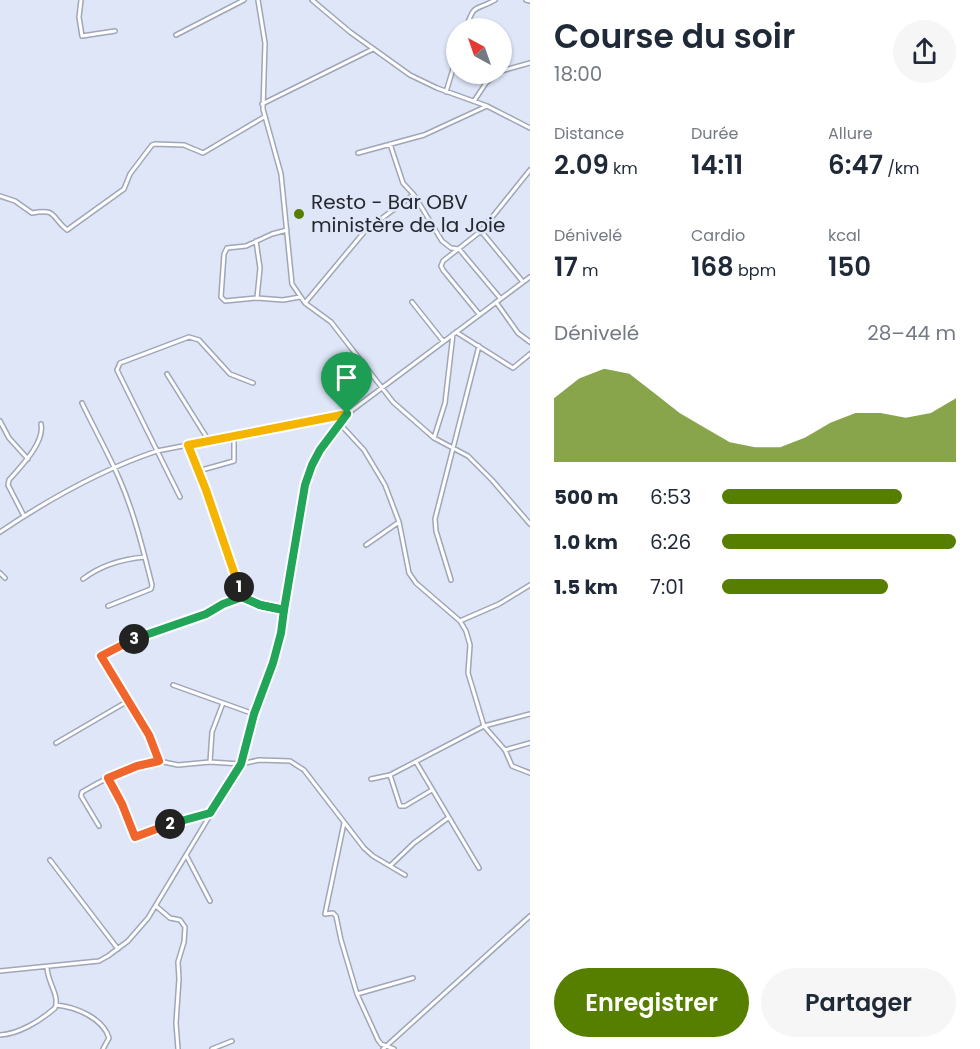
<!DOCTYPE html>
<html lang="fr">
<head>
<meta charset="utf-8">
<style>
  body { margin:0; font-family:Poppins,sans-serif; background:#f6f6f7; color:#1f2937; height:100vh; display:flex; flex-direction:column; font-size:22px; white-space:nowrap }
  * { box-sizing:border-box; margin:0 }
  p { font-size:20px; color:#747a83 }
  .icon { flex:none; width:33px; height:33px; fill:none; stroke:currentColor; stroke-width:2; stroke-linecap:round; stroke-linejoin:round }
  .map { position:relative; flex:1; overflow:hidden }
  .sheet { display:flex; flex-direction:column; background:#fff; width:450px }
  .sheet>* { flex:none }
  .needle { width:39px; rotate:320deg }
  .buttons { position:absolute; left:446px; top:18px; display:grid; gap:12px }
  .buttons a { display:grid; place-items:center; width:66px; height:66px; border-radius:50%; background:#fff; box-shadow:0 2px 4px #0004; font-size:30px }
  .pin { position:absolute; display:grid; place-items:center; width:51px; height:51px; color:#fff; margin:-62px -26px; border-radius:50% 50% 50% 0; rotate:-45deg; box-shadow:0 0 6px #0007 }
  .pin .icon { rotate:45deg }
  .km { position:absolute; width:30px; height:30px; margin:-15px; border-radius:50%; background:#222; color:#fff; font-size:16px; line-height:30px; text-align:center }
  .round { display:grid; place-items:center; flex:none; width:63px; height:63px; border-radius:32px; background:#f6f6f7 }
  .head { display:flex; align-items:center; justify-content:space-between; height:102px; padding:0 24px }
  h1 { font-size:33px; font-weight:600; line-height:45px }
  .metrics { display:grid; grid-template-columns:repeat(3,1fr); gap:9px; height:102px; padding:6px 24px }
  .metrics div { display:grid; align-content:center }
  .metrics b { font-size:26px; font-weight:600 }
  .metrics small { font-size:16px; font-weight:400 }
  .metrics p { font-size:16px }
  .chart { height:168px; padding:12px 24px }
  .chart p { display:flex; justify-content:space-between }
  .chart svg { width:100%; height:108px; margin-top:6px; fill:#567f00; opacity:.7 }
  .button { display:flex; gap:12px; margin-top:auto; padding:12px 24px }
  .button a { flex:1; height:69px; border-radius:36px; background:#567f00; color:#fff; font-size:24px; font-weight:600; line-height:69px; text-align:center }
  .button a+a { background:#f6f6f7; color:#1f2937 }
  ul { padding:0 24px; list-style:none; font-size:20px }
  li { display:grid; grid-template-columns:96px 72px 1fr; align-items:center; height:45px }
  li i { height:15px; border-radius:8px; background:#567f00 }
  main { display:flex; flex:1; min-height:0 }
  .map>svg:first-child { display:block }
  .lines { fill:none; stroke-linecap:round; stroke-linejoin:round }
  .street-casing { stroke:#9fa6b8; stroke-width:6 }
  .street { stroke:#fff; stroke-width:3 }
  .split-1-casing { stroke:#fff; stroke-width:12 }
  .split-2-casing { stroke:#fff; stroke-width:12 }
  .split-3-casing { stroke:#fff; stroke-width:12 }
  .split-4-casing { stroke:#fff; stroke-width:12 }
  .split-1 { stroke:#f5b400; stroke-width:8 }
  .split-2 { stroke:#22a559; stroke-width:8 }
  .split-3 { stroke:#f0652b; stroke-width:8 }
  .split-4 { stroke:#22a559; stroke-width:8 }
  .poi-dot { fill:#567f00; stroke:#dee6f8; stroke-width:2 }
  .labels { text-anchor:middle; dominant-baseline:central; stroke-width:5; stroke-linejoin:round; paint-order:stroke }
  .poi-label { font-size:20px; fill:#25282e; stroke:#dee6f8; text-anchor:start }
</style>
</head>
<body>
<main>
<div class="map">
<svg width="530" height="1049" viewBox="0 0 530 1049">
  <rect width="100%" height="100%" fill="#dee6f8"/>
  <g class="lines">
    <g class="street-casing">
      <path id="street" d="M81 0 79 17 82 36 115 31
        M258 0 265 43 263 109 281 174 292 284 305 303 331 322 393 402 434 438 468 456 492 480 530 524
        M312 0 350 32 410 75 437 88 487 106 530 128
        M526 0 530 1
        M466 28C475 2 474 12 495 0
        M176 35 244 0
        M501 71 530 63
        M446 92 456 59
        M474 101 486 83 497 74
        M262 104 373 49
        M390 144 403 183 414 195 442 241 451 248 459 249 500 298
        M358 153 424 135 487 106
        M0 196 15 201 32 213C57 208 51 217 67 230L124 189 130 174 152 145 155 144 184 145 203 153 264 117
        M287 230 272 234 246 246 227 248 224 254 221 297 225 301 257 298 283 300 300 297
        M481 231 523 282
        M256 241 260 268 257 298
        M412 302 443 341
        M496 302 518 333 530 342
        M305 303 365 231 413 195
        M479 314 443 270 441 266 443 261 481 231 530 170
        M456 332 513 368 530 354
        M167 374 209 441
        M82 403C94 428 108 453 119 478 134 512 143 549 152 585L151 589 108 606
        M0 421 9 438 28 459
        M340 424 364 450 385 485 399 522 409 573 416 583 460 621 466 631 470 645 468 673 484 726 505 750 512 766 530 773
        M434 438 445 403 453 334
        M188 445 206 490 242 597
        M198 471 234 461V436
        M180 497 117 370 120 363 189 337 199 340 230 374 253 383
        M24 516 8 485 9 480C20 467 45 443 41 424
        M0 532C49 499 100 470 157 451L347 414
        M366 545 399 522
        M0 573 5 578
        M83 579C101 565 123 559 145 557
        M451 580 436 531 435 519 479 346
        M284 610 260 605 242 597 182 623 138 637 105 653 101 656 102 659 149 735 159 761 178 765 210 762 241 764 259 760 290 761 304 770 364 848 373 856 405 875
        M460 621 499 604 530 585
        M173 685 254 714
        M56 743 128 701
        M505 750 530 743
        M210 762 212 732 223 703
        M416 762 479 868
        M390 775 400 806H405L432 790
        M108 779 122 804 135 837 178 821 210 813
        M371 779 390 775 484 726 530 714
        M344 823 325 914 333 913 336 916 341 940 357 994 378 1040 381 1044 394 1049
        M99 826 81 796 82 792C105 778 131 767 158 761
        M186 855 210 901
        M50 860 118 949
        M390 866 414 843 448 818
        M156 906 170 918 180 920 185 927 184 942 178 962 179 979 176 1023 178 1049
        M0 971 99 961 108 956 128 941 148 918 241 764 254 714 273 663 281 632 305 485 312 465 320 450 347 414 530 277
        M357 994 413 978
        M56 1005C76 1007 103 1018 109 1038L103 1049
        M0 1035C19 1034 40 1021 55 1008 60 995 47 982 47 967
        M212 1049 232 1041
        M383 1049 530 916"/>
    </g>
    <use href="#street" class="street"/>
  </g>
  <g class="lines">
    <g class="split-1-casing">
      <path id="split-1" d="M239 587 206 490 188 445 347 414"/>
    </g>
    <g class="split-2-casing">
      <path id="split-2" d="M170 824 210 813 241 764 254 714 273 663 281 633 284 610 260 605 242 597 239 587"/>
    </g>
    <g class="split-3-casing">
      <path id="split-3" d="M134 639 101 656 149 735 159 761 137 766 108 778 122 804 135 837 170 824"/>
    </g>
    <g class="split-4-casing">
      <path id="split-4" d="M134 639 206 614 223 604 242 597 260 605 284 610 305 485 312 465 320 450 347 414"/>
    </g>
    <use href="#split-1" class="split-1"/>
    <use href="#split-2" class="split-2"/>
    <use href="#split-3" class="split-3"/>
    <use href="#split-4" class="split-4"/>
  </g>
  <circle class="poi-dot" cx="299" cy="214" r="6"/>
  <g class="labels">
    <g class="poi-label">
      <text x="311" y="202">Resto - Bar OBV<tspan x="311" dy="23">ministère de la Joie</tspan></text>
    </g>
  </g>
</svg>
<div class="buttons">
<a><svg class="needle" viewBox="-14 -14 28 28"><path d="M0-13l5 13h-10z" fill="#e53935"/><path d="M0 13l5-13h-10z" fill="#747a83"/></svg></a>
</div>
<div class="pin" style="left:347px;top:414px;background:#1e9e55"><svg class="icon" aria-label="arrive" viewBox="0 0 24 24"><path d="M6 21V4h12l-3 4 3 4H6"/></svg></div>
<b class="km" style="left:239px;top:587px">1</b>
<b class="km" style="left:170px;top:824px">2</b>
<b class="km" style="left:134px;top:639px">3</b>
</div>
<section class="sheet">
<div class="head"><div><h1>Course du soir</h1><p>18:00</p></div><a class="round"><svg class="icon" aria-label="share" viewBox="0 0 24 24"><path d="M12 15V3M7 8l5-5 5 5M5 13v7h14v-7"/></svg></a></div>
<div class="metrics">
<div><p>Distance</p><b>2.09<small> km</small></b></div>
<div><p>Durée</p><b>14:11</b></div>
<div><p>Allure</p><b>6:47<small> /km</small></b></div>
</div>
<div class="metrics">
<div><p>Dénivelé</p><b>17<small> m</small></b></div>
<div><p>Cardio</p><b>168<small> bpm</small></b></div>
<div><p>kcal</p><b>150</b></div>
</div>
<div class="chart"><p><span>Dénivelé</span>28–44 m</p>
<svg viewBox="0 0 160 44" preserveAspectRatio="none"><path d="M0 44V18L10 10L20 6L30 8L40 16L50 24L60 30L70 36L80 38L90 38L100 34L110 28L120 24L130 24L140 26L150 24L160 18V44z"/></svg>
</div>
<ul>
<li><b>500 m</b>6:53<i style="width:77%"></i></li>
<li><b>1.0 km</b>6:26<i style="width:100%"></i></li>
<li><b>1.5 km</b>7:01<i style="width:71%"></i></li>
</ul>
<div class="button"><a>Enregistrer</a><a>Partager</a></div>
</section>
</main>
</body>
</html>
